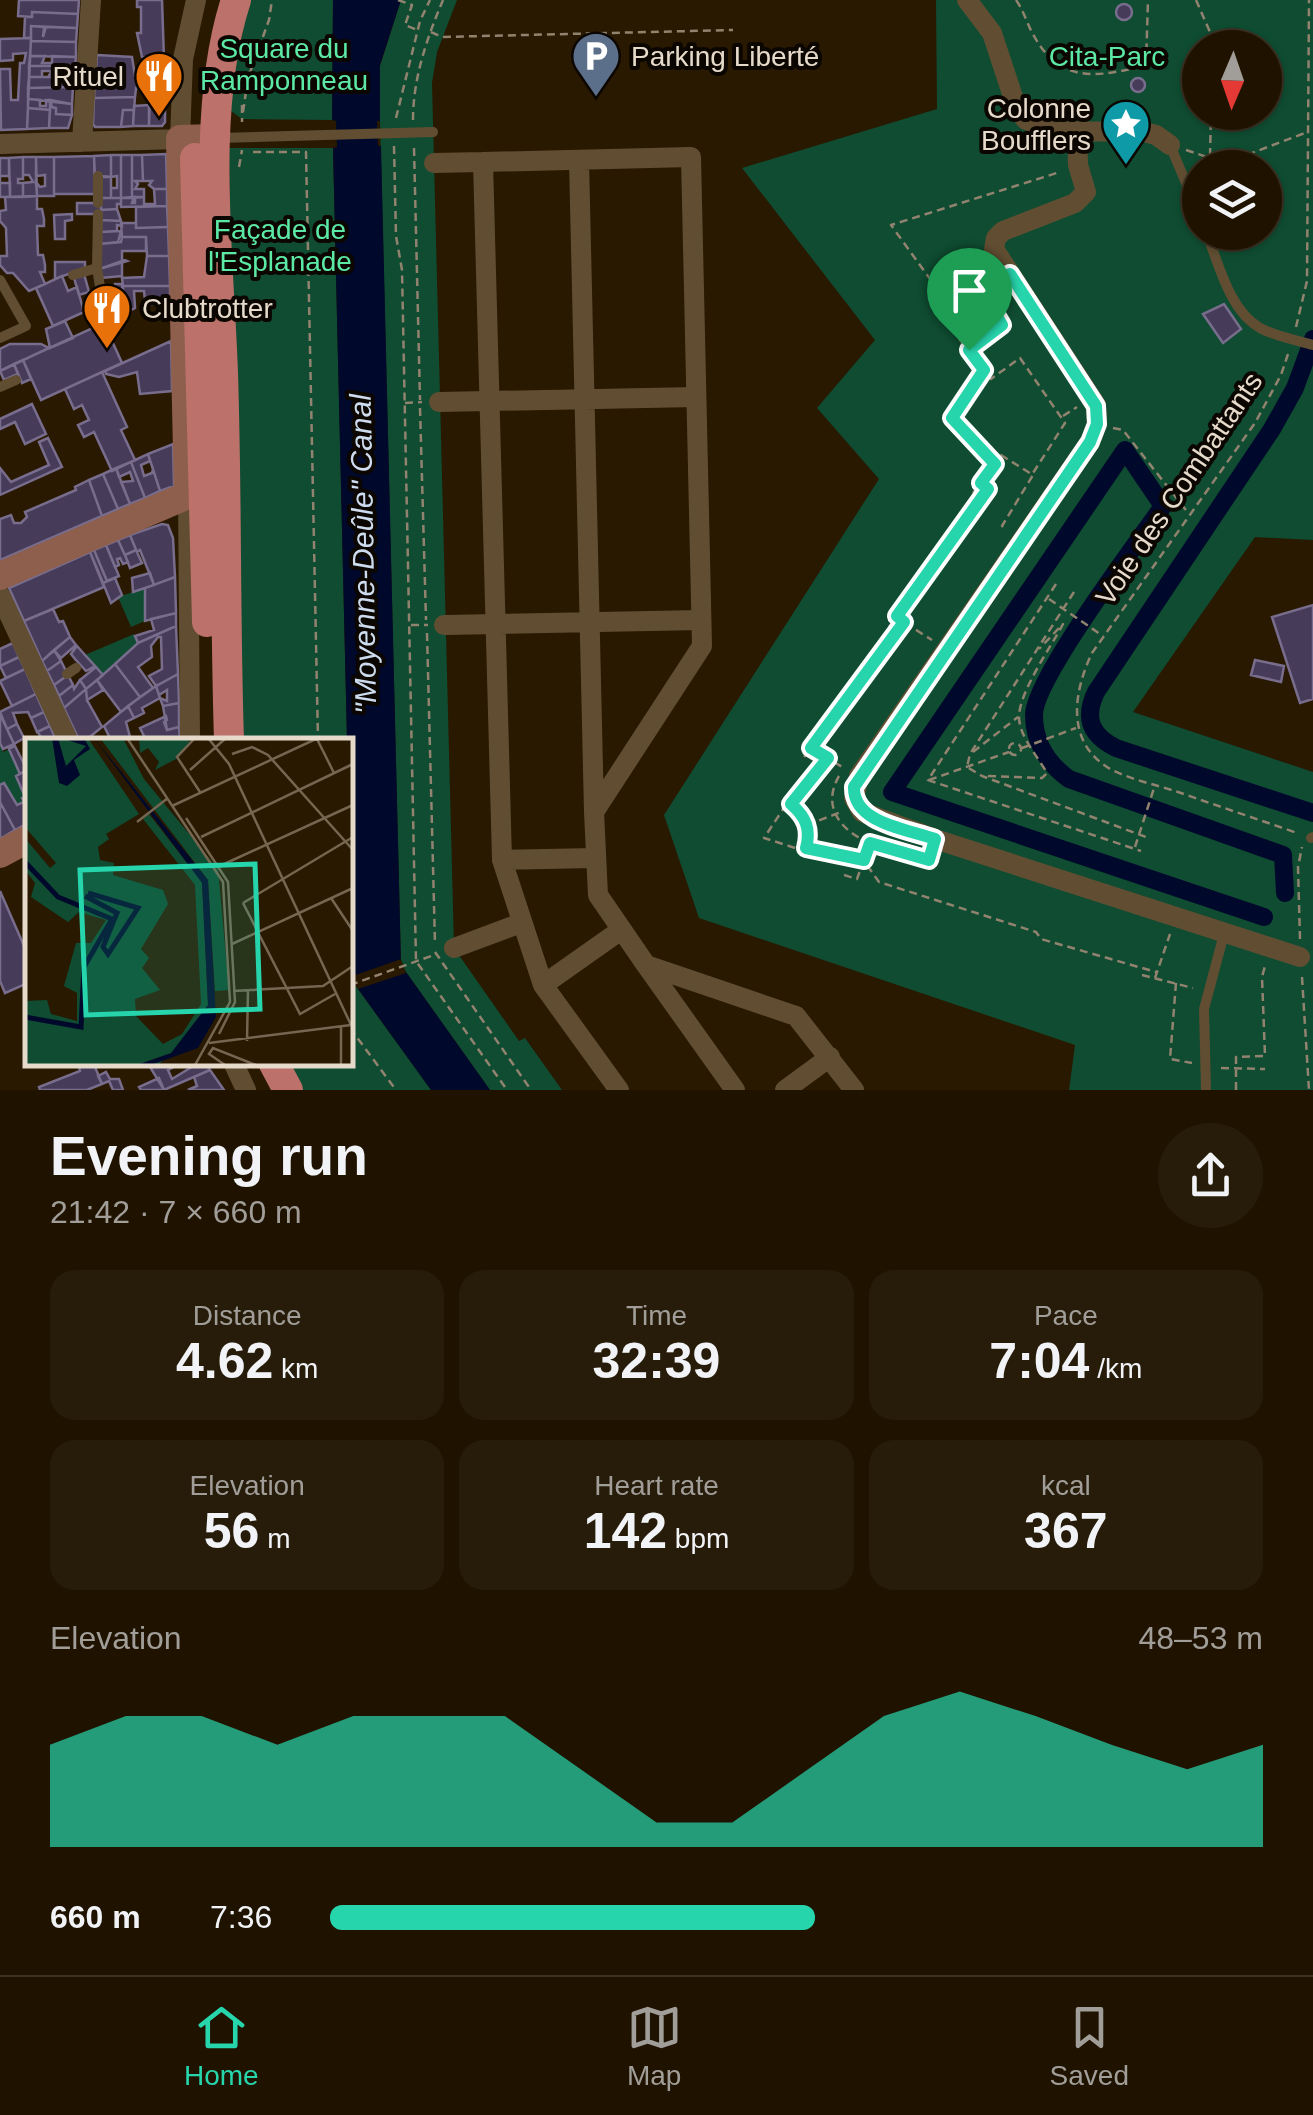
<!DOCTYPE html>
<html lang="en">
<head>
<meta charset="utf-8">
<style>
  body { margin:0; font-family:Arial,sans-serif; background:#271c0a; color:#f1f3f6; height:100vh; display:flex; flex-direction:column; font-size:38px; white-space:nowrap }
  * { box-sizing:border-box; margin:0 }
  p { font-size:32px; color:#a19e99 }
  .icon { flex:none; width:55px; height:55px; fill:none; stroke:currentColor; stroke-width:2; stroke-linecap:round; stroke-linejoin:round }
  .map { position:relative; height:1090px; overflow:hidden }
  .side { display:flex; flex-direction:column; background:#1f1300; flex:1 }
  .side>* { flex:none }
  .needle { width:65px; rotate:182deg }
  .tools { position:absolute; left:1182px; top:30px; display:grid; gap:20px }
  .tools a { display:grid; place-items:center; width:100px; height:100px; border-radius:50%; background:#1f1300; box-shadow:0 2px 8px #0004,0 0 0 2px #3c3222; font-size:50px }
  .pin { position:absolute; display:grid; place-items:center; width:85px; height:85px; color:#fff; margin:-102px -42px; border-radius:50% 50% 50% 0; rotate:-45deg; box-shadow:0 0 10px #0007 }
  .pin .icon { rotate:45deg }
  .round { display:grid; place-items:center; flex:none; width:105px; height:105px; border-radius:52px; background:#271c0a }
  .headline { display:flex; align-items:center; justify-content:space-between; height:170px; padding:0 50px }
  h1 { font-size:55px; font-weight:700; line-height:75px }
  .stats { display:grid; grid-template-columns:repeat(3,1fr); gap:15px; height:170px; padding:10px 50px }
  .stats div { display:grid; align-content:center; border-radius:25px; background:#271c0a; text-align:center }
  .stats b { font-size:50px; font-weight:700 }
  .stats small { font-size:28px; font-weight:400 }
  .stats p { font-size:28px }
  .chart { height:280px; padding:20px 50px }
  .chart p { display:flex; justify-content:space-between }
  .chart svg { width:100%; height:180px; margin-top:10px; fill:#27d5ad; opacity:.7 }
  ul { padding:0 50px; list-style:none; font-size:32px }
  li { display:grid; grid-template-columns:160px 120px 1fr; align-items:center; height:75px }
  li i { height:25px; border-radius:12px; background:#27d5ad }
  .tab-bar { display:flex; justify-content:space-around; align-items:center; height:140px; border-top:2px solid #3c3222; background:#1f1300; font-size:28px; color:#a19e99 }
  .tab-bar a { display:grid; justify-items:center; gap:5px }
  .tab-bar .active { color:#27d5ad }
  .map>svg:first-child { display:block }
  .green { fill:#0f4c31; fill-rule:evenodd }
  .water { fill:#00092b }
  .pier { fill:#291900 }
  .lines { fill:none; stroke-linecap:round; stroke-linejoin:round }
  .canal { stroke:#00092b; stroke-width:18 }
  .building { fill:#463b58; stroke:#786d8c; stroke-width:2.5 }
  .path { stroke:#91836f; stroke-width:2.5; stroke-dasharray:8 5; stroke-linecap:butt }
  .lane { stroke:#614e32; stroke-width:10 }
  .street { stroke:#614e32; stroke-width:20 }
  .secondary { stroke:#8f5f4e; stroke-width:28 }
  .primary { stroke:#bc716a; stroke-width:30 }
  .route-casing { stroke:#fff; stroke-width:20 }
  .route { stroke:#27d5ad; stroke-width:12 }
  .labels { text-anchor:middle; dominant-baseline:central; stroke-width:8; stroke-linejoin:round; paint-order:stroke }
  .park-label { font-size:28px; fill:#5ce9a6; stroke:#0c0601 }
  .poi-label { font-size:28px; fill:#e6dacb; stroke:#0c0601; text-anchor:start }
  .street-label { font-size:28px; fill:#e6dacb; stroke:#0c0601 }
  .water-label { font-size:30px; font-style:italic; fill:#cddbee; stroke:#0c0601 }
  .inset-river { fill:none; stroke:#00092b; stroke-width:5 }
  .inset-road { fill:none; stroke:#756651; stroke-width:2.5 }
  .view { fill:#27d5ad; fill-opacity:0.15; stroke:#27d5ad; stroke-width:5 }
  .inset-edge { fill:none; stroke:#e6dacb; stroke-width:5 }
</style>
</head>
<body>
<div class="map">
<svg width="1313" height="1090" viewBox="0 0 1313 1090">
  <rect width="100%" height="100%" fill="#291900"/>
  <path class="green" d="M249 0H333L332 120 242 119 227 108Z
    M401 0H457L437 52 432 83 454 948 519 1041 525 1038 562 1090H490L401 965 380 121V66Z
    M936 0H1313V540L1255 537 1133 712 1313 772V1090H1069L1075 1045 699 918 664 815 879 479 817 408 875 340 742 168 937 109ZM1200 48H1265V112H1200ZM1200 168H1265V232H1200Z
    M229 148H333L347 740H236Z
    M145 588V621L131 627 118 597Z
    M134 634 138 643 103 675 85 655Z
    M0 743 3 752 9 749 20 774 16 777 25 797 24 802 17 805 4 783 0 785Z
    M350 862 353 982 431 1090H296L281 1063 350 1062Z"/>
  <path class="water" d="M333 0H401L380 65V121H377L378 146H381L401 965 490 1090H431L353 982 350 740H347L333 148 337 147 336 121 332 120Z"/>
  <path class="pier" d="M401 959 406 973 358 989 353 982V976Z"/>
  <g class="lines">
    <path class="canal" d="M1313 339 1295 388 1272 429 1096 692C1083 719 1092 736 1116 748L1313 813
      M1264 917 892 792 1125 450 1163 506C1138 542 1034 679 1034 715 1034 742 1048 764 1069 779L1283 855 1285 893"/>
  </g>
  <path class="building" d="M19 0H79L78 14 32 12V17L18 16Z
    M137 0H162L164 59 142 57 137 33H141V7H137Z
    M1116 12a8 8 0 1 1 16 0a8 8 0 1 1-16 0Z
    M32 12 78 14 77 28 31 26V38H24L25 17H32Z
    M31 26 44 27 43 37 46 27 77 28 76 42 31 41Z
    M31 38 27 129 1 130 0 69H10L11 100H18L20 63H24L26 53 13 54V60L0 61V39Z
    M31 41 76 42V57L30 56Z
    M97 55 132 57 135 76 164 75 165 90 136 88 135 97 94 98Z
    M30 56H45L42 63H52V56L76 57 75 66H29Z
    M29 66H75L74 77H48L52 71H42V77H29Z
    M29 77H74L73 87 28 88Z
    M1131 85a7 7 0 1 1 14 0a7 7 0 1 1-14 0Z
    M73 87 72 104 28 99V88Z
    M150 89 165 90V122L162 126H149Z
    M135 97 134 110H123L121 127H95L93 124 94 98Z
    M28 99 40 100V106H46V100H50V110L28 108Z
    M50 100 72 104V115L56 114V108L52 107Z
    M149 105V126H133L134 106Z
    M50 107 56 108V114L72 115 68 128H49Z
    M28 108 50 110 49 128 27 129Z
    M123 110H134L133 126 121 127Z
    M166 154 167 189H154L149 185 152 181H143L142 155Z
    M111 155H121V198H111V188H117V176L111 177Z
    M111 155V177H95L94 156Z
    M121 155H132V198H121Z
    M132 155H142L143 181H135L138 184 135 189H144V197L132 198Z
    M94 156 95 194H54V157Z
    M23 157H36L37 196 23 197V183L33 182 29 175H23Z
    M23 157V179H18V183H23V197H10L9 158Z
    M36 157H54V196H37L36 182 40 187 45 186V175L36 176Z
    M0 158H9V176H0V183H10V197H0Z
    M101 176 111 177V198H101Z
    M154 189H167V206L121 207V198L134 197 132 203H135V197H144V204H155Z
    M37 196V209H42L44 219V226H37L38 255H43L45 265V272H40L45 284 29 291 13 273H7L0 265V256H7L6 228 0 221V211L6 210 5 197Z
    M101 198H121V204H117V209L101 210Z
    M77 203H101V214H77Z
    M167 206 168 227 136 228V207Z
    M117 209 121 221 101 220V210Z
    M72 214V220L65 221V239H55L54 215Z
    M101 220 121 221 122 226 117 225V231L101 232Z
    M121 223H136V228L168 227 169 256H147L146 237H122Z
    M121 231 118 242 101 244V232Z
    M122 237H146V251H122V259L127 261 99 269V244L121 242Z
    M147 256H169L170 286H123L122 278 144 277Z
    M122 261V276L101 278 99 269Z
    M55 262H85V268L55 279Z
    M84 274 89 292 79 295 74 278Z
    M62 276 68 291 77 287 84 312 53 326 36 288Z
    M115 284H122L123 314 115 318 113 301H116Z
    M123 286H170V298L150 305 148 299 145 300 144 291H134L135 308 123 314Z
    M1224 304 1241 329 1223 343 1203 314Z
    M65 321 73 338 50 348 46 329Z
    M99 325 103 332 107 330 122 363 41 400 23 360Z
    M171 341 172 391 140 394 137 372 119 377 106 374 105 371Z
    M10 344H41L49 348 0 371V349Z
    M23 360 31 379 22 383 14 364Z
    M14 364 18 374 4 380 0 371Z
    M102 372 127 427 121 430 135 460 112 471 94 432 84 437 78 425 89 420 82 405 74 409 65 389Z
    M32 404 46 434 25 444 15 422 0 429V419Z
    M48 438 62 467 0 495V468L11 482 49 465 39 442Z
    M173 444 174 486 160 491 148 454Z
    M148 454 150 461 141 465 144 476 152 473 153 469 160 491 145 498 131 462Z
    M131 462 145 498 130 504 121 482 133 481 130 472 119 477 116 468Z
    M116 468 130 504 118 509 103 474Z
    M103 474 118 509 102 516 89 480Z
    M89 480 102 516 0 560V519L11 515 14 523H21L27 517 25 512 76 490 75 487Z
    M162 524 168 525 173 538 175 577 154 585 140 550 137 552 130 535Z
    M130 535 136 550 125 555 118 540Z
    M118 540 128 562 123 564 120 558 117 559 119 565 115 567 106 545Z
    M106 545 119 576 107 581 94 550Z
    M94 550 107 581 103 583 90 552Z
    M136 550 142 563 130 568 125 555Z
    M90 552 104 587 24 621 9 588Z
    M150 573 154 585 133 592 132 578Z
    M175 577 176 613 145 621V588Z
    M115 578 122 595 111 603 103 583Z
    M1313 605V699L1300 703 1272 617Z
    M53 609 59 622 63 621 70 637 42 661 24 621Z
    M176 613V626L138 643 135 636 154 630 151 619Z
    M176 626 178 674 156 686 149 676 162 669 161 637H158L151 646 152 657 138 667 153 688 140 697 115 664 138 643Z
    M70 637 76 645 61 658 54 650Z
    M13 643 19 657 0 666V649Z
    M77 646 85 655 95 666 86 671 75 659 71 654Z
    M54 650 61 661 47 671 42 661Z
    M19 657 25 669 6 678 0 666Z
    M1255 660 1284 666 1281 682 1251 675Z
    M61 661 68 675 54 685 47 671Z
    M115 664 140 697 121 712 97 680Z
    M96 667 103 675 86 689 80 680Z
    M25 669 36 694 12 706 0 681Z
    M178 674 179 703 163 706 160 698 167 701V690L159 695 156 686Z
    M68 675 73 685 59 696 54 685Z
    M80 680 86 689 64 708 59 696 73 685 74 689Z
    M97 680 103 690 87 700 86 689Z
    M156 686 160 698 142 708 144 713 134 718 128 706Z
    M86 689 87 700 102 727 86 740H79L64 708Z
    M36 694 44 712 31 718 28 712 13 713 17 724 7 729 0 712Z
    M179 703V727L167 730 163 706Z
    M128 706 134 718 126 722 130 737 111 740 104 726Z
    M44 712 50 726 37 732 31 718Z
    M0 714 14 744 3 749 0 743Z
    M166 716 167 720 164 722 167 730 179 727 180 740H146L140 728Z
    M17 724 24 738 14 744 7 729Z
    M50 726 56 740H42L38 732Z
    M15 746 27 770 20 774 9 749Z
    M27 770 28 823 15 830 0 802V785L4 783 17 805 24 802 22 798 25 797 16 776Z
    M0 802 15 830 0 839Z
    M0 891 28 955V983L5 993 0 981Z
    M78 1062H93L102 1084 87 1090H40L39 1087 80 1071Z
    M147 1062H184L168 1070 172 1079 200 1062H205L210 1070 164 1090Z
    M210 1070 224 1090H188L197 1086 194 1077Z
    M106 1072 110 1079H119L123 1090H113L109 1081 102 1084 98 1076Z
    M159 1078 164 1090H141L139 1087Z"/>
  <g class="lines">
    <path class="path" d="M398 0 412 5 405 25 417 30
      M1016 0C1024 11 1027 24 1034 36 1061 85 1100 77 1146 65L1148 0
      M1196 0 1210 32 1211 48
      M431 32 442 37 733 30
      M242 105V122
      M243 112 248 78 269 20 272 0
      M396 118 420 21 430 0
      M413 120C413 78 427 38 443 0
      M394 146 396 236 402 270 416 961 507 1090
      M414 148 420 400
      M1186 150 1225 163 1305 133
      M253 152H306L318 740
      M1210 156 1211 112
      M239 167 242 150
      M996 283 982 291 1002 325 969 350 991 379 1020 358 1065 423 1033 473
      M1296 327 1307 281 1309 0
      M959 339 968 349
      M977 344 891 225 1060 172
      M1288 354 1281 375 1255 423 1092 653C1073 693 1065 744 1112 770 1132 780 1157 785 1178 792 1218 806 1257 819 1297 833
      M982 372 952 418 994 462
      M405 403 422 402
      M420 408 426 620
      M1063 416 1077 407
      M1113 428 1123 430 1189 514
      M973 493 980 484
      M1056 584 928 780 1141 851
      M1074 592 970 754 967 767 982 776 1146 837
      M1049 599 1103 636
      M905 623 932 640
      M411 625H428
      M889 627 896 618
      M427 633 435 944
      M1009 749a6 6 0 1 1 12 0a6 6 0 1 1-12 0Z
      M1022 748 1076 728
      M812 749 844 768
      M973 752 1018 717
      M804 757 904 622 897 616 988 489 981 483 1001 455 1033 475 1002 526 1005 527
      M815 761 764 838 848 865
      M839 776C821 807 841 831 870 843L873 835
      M988 776 1042 778 1047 773C1038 757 1019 736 1019 717 1019 692 1051 647 1063 624L1039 649
      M929 780 1009 752
      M787 802C804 813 811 826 807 845
      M791 804 827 759
      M807 825 841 812
      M1135 847 1155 785
      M806 848 864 861 879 882 1036 932 1041 939 1156 972
      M844 875 857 879 870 843 929 859
      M1300 939 1298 867 1302 847
      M435 952 531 1090
      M1142 975 1193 988
      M1302 977 1309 1090
      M1155 978 1170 934
      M1176 983 1170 1059 1192 1063
      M350 985 434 955
      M350 1028 396 1090
      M1221 1068 1265 1069
      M1236 1090V1057L1265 1056 1262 977 1265 966"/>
    <path class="lane" d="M219 138 433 132
      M1170 145 1194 202
      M98 176V203
      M1206 232C1219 264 1229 310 1260 328 1275 336 1296 340 1313 345
      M97 268 101 293 96 295 102 319
      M73 275 97 268 98 214
      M0 280 26 326 0 338
      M0 387 16 380
      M67 674 76 668
      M1311 838 1313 837
      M1206 1090 1204 1009 1224 934"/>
    <path class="street" d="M967 0 992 33 1017 109 1026 120 1055 131 1144 132 1156 135 1170 145
      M1077 131 1078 165 1086 192 1075 203 1003 231 996 238 994 249 1096 405 1097 424 1090 442 859 776 854 798 862 812 935 839 1300 957
      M82 142 91 0
      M0 144 180 139 183 59 196 0
      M579 160 594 812
      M434 163 483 162
      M439 402 696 397
      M188 495 190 740
      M0 595 68 740
      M444 625 701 620
      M502 860 595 858
      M454 948 521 923
      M543 985 621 930
      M233 1062 246 1090
      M619 1090 543 985 502 860 483 162 691 157 702 646 594 812 598 895 646 965
      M735 1090 646 965 796 1016 854 1090
      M785 1090 830 1057"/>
    <path class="secondary" d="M0 576 188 495 180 139 215 138
      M0 854 28 839"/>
    <path class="primary" d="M195 158 207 622
      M229 740C225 618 227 495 223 373 219 257 200 110 236 0
      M273 1062 288 1090"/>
  </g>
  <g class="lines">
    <g class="route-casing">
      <path id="route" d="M1010 274 1096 406 1097 424 1090 442 854 787C853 823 907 829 935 839L929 860 870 843 864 860 806 848C811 829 806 817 791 804L828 758 811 748 904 622 897 616 988 489 981 483 995 464 952 418 984 370 969 350 1002 325 982 291Z"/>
    </g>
    <use href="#route" class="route"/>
  </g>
  <defs>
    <g id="parking-pin" transform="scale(2.5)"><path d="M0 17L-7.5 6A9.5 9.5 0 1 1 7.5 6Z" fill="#5c6f8a" stroke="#0c0601"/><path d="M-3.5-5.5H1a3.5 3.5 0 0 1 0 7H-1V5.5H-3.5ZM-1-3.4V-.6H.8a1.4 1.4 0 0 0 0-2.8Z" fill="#fff"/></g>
    <g id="restaurant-pin" transform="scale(2.5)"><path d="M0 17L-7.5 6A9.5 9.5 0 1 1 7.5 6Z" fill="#e8710a" stroke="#0c0601"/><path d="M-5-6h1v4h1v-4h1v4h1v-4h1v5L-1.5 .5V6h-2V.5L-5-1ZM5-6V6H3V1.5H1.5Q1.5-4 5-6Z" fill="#fff"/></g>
    <g id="sight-pin" transform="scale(2.5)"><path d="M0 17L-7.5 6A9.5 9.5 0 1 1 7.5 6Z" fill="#0f9aa8" stroke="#0c0601"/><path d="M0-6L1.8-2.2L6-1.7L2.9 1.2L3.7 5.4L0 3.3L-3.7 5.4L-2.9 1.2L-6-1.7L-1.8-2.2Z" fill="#fff"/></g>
  </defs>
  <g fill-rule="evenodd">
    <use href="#parking-pin" x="596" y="56"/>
    <use href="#restaurant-pin" x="159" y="76"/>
    <use href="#sight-pin" x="1126" y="124"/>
    <use href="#restaurant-pin" x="107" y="308"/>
  </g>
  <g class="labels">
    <g class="park-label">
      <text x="284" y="48">Square du<tspan x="284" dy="32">Ramponneau</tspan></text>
      <text x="1107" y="56">Cita-Parc</text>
      <text x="280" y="229">Façade de<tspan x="280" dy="32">l'Esplanade</tspan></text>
    </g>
    <g class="poi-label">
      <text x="631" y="56">Parking Liberté</text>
      <text x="124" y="76" text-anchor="end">Rituel</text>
      <text x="1091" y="108" text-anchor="end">Colonne<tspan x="1091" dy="32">Boufflers</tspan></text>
      <text x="142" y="308">Clubtrotter</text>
    </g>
    <g class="street-label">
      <text transform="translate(1179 489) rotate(-56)">Voie des Combattants</text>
    </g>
    <g class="water-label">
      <text transform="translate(363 554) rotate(-91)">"Moyenne-Deûle" Canal</text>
    </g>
  </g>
  <g transform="translate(25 738)">
    <rect width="328" height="328" fill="#291900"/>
    <path d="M0 0H63L114 76 81 96 84 101 73 109 75 122 89 125 88 137 138 152 143 166 116 211 124 220 117 230 135 252 110 261 111 278 138 306 157 296 176 266 170 147 118 81 124 76 177 144 183 267 163 300 133 327 125 326 139 318 112 327H0V263L22 262 26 276 52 283V255L39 248 51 205H66L81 182 54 174 43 184 6 159 10 145 0 132V100L25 130 31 125 0 89ZM75 0H98L119 41 193 131 204 252 190 253 183 142ZM114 0H167L151 21 130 32 134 24 123 10 115 15Z" fill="#0f4c31"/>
    <path d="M27 0H33L41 28 61 8 36 0H59L65 11 49 22 55 37 42 48 34 45ZM69 0 183 142 191 279 173 310 126 327H112L146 315 183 267 177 145Z" fill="#00092b"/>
    <path class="inset-river" d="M0 124 33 159 87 181 59 229 56 289 0 279M60 158 92 175 78 209 83 216 113 170 63 155"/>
    <path class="inset-road" d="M102 0 198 144 205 264 170 327M170 0 152 19 175 54M183 0 204 26 326 287M292 1 309 35M207 16 227 9 243 17 328 112M165 32 201 0M147 68 293 0M161 80 203 144 210 264 194 296M112 84 143 60M176 99 328 26M197 127 328 67M306 160 328 193M218 165 275 276 310 256M218 165 328 99M207 206 328 150M208 253 298 248 328 228M222 303 223 252M184 305 326 287M200 327 184 316 188 310 231 327M316 327V289"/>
    <path class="view" d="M230 126 235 271 61 277 55 132Z"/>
    <rect width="328" height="328" class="inset-edge"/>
  </g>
</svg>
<div class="tools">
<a><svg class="needle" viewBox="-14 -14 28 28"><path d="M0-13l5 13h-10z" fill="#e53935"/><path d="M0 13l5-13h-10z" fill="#a19e99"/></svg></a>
<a><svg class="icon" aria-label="layers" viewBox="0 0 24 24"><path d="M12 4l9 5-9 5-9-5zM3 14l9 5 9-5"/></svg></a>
</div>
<div class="pin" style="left:969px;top:350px;background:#1e9e55"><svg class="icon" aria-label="arrive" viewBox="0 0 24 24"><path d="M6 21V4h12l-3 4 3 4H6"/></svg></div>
</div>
<section class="side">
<div class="headline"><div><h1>Evening run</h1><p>21:42 · 7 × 660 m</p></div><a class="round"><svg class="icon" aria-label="share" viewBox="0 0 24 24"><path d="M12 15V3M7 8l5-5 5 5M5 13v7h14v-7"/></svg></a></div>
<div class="stats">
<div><p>Distance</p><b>4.62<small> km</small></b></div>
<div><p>Time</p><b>32:39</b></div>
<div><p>Pace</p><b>7:04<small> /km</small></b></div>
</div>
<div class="stats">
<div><p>Elevation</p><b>56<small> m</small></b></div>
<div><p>Heart rate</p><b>142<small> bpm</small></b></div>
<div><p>kcal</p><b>367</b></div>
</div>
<div class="chart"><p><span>Elevation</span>48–53 m</p>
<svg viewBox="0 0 160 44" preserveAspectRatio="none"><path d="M0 44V19L10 12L20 12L30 19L40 12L50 12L60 12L70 25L80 38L90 38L100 25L110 12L120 6L130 12L140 19L150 25L160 19V44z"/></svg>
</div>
<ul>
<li><b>660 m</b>7:36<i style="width:52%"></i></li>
</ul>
</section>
<nav class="tab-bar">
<a class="active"><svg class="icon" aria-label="home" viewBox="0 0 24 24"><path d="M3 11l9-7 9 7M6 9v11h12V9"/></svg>Home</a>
<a><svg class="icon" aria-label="map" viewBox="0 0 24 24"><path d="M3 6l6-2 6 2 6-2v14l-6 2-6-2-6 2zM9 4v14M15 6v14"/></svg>Map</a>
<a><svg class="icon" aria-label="saved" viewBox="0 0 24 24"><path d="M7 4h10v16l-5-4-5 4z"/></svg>Saved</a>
</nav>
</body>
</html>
